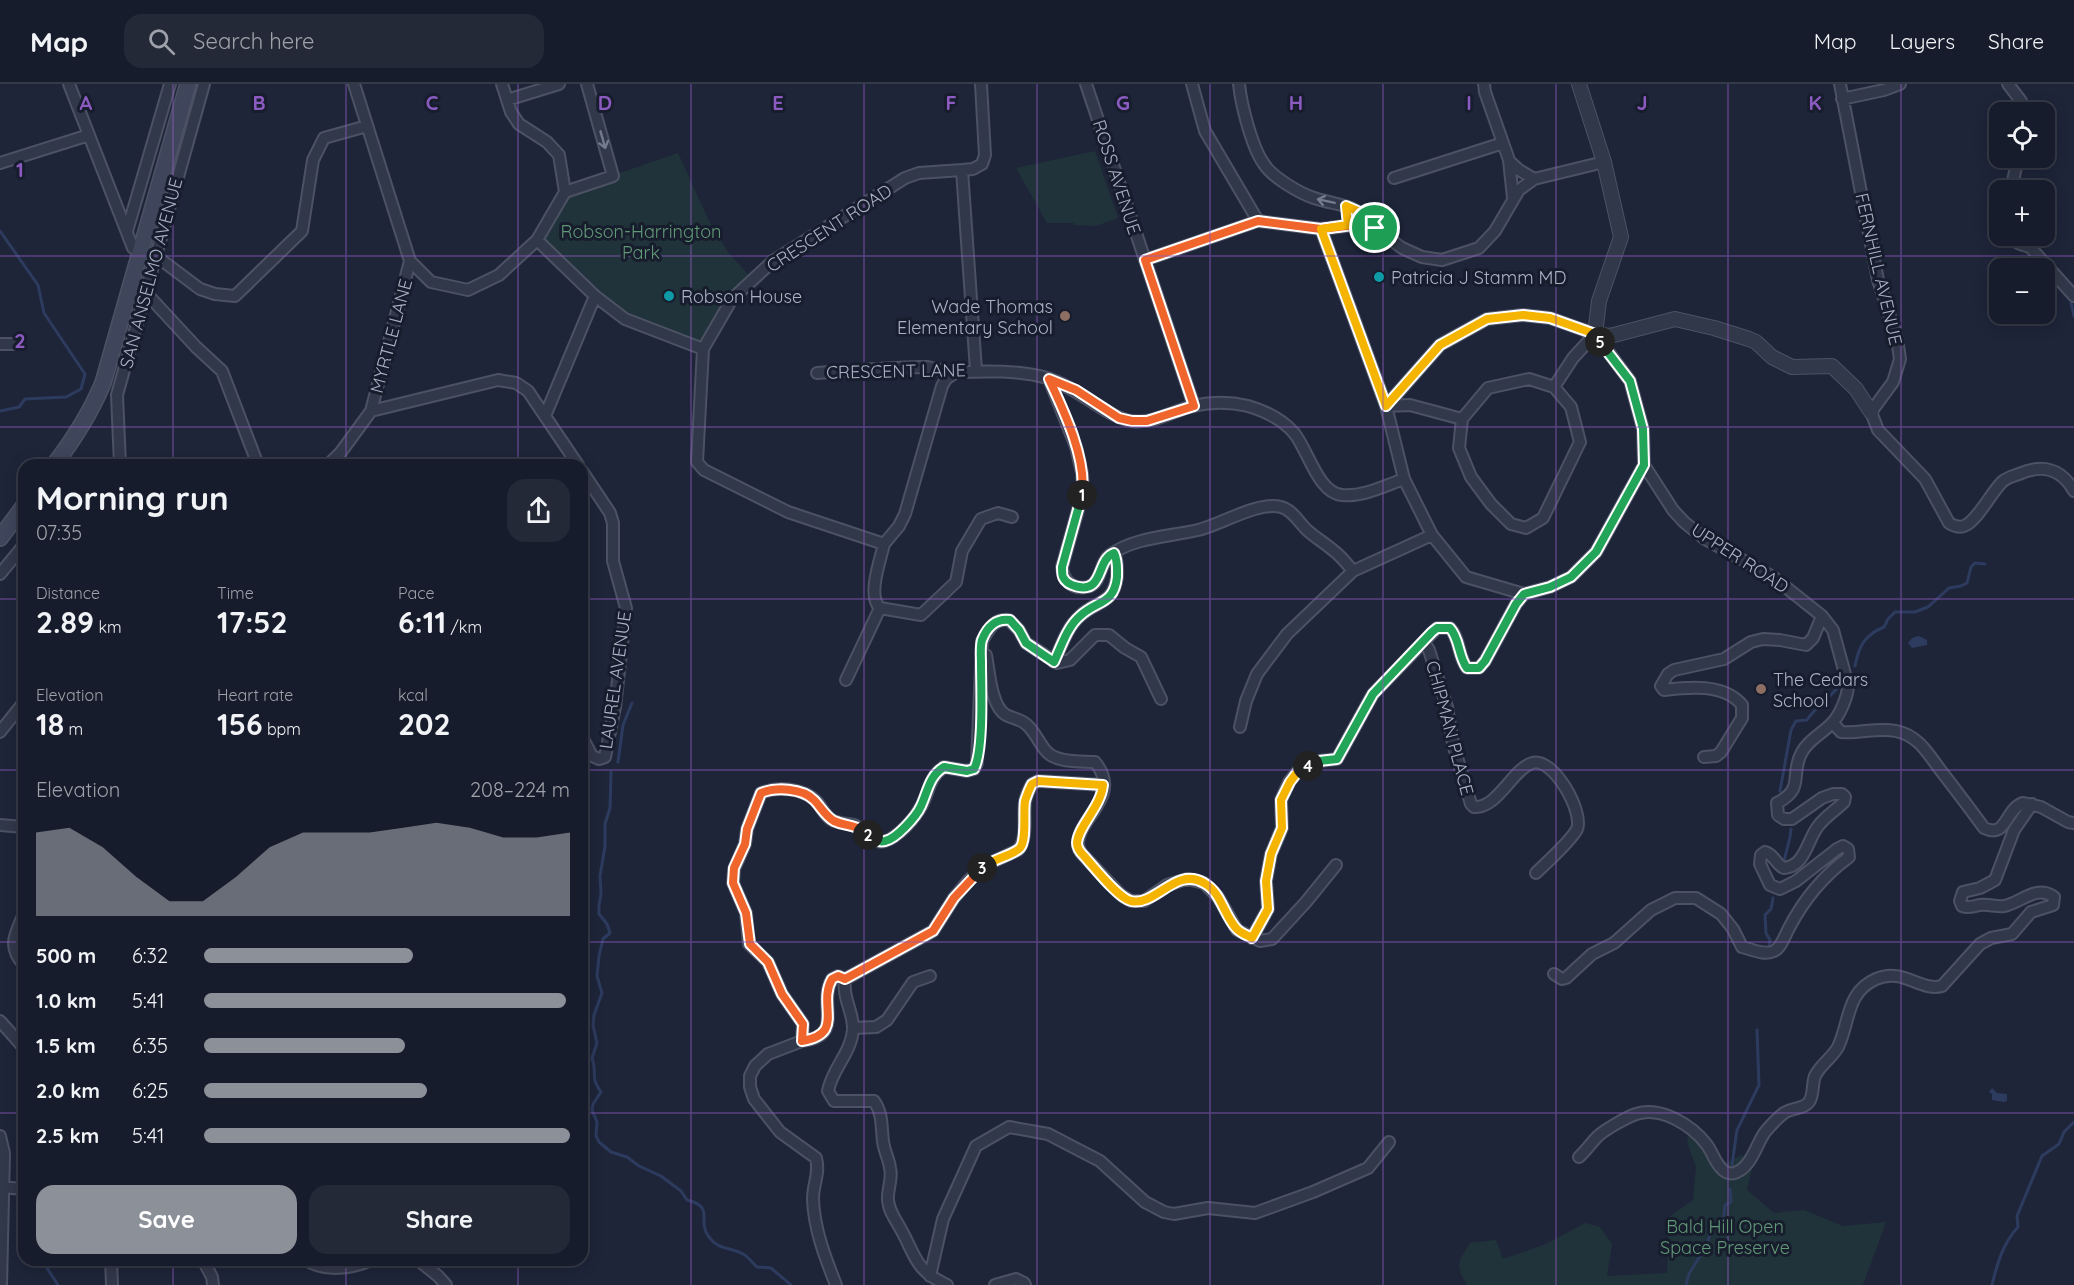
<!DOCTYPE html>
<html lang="en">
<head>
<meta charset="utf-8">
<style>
  body { margin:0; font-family:Quicksand,sans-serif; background:#232937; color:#f1f3f6; height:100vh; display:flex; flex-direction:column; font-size:22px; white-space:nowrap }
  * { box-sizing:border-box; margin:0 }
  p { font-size:20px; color:#9ea1a9 }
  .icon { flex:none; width:33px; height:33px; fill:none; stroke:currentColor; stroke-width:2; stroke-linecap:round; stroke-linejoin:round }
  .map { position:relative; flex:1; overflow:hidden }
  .drawer { position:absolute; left:18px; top:375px; width:570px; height:807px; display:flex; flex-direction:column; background:#161c2b; border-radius:18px; box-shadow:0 3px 15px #0003,0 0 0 2px #353a47 }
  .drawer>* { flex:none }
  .controls { position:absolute; left:1989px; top:18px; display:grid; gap:12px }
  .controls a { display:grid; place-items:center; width:66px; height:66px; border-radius:12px; background:#161c2b; box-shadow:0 3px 15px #0003,0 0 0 2px #353a47; font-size:30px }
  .pin { position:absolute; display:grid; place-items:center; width:51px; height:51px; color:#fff; margin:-26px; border:3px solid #fff; border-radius:50%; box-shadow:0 2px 6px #0007 }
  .km { position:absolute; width:30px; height:30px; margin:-15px; border-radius:50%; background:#222; color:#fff; font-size:16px; line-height:30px; text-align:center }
  .round { display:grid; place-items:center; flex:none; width:63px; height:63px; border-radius:18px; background:#232937 }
  .summary { display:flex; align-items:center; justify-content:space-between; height:102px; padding:0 18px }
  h1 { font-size:33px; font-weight:700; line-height:45px }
  .stats { display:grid; grid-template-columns:repeat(3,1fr); gap:9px; height:102px; padding:6px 18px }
  .stats div { display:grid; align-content:center }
  .stats b { font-size:30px; font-weight:700 }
  .stats small { font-size:16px; font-weight:400 }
  .stats p { font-size:16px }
  .chart { height:168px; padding:12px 18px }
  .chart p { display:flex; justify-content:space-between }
  .chart svg { width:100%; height:108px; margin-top:6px; fill:#8c9099; opacity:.7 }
  .action { display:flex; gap:12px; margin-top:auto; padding:12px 18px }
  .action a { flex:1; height:69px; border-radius:18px; background:#8c9099; color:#fff; font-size:24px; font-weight:700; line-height:69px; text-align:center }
  .action a+a { background:#232937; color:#f1f3f6 }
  ul { padding:0 18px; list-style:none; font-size:20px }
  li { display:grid; grid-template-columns:96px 72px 1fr; align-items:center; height:45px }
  li i { height:15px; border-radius:8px; background:#8c9099 }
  header { display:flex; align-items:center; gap:36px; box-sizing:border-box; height:84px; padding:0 30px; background:#161c2b; border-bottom:2px solid #353a47 }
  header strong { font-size:28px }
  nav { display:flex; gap:33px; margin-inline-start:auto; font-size:21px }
  .search { width:420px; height:54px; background:#232937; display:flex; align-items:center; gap:15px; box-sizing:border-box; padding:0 21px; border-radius:18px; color:#9ea1a9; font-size:22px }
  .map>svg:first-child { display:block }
  .green { fill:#20333a }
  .water { fill:#2d3b5f }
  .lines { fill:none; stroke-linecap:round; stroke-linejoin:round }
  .stream { stroke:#2d3b5f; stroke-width:3 }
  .minor-casing { stroke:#4c5264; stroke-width:14 }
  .tertiary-casing { stroke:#4c5264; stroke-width:16 }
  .secondary-casing { stroke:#4c5264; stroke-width:18 }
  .minor { stroke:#313849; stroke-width:10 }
  .tertiary { stroke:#313849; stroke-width:14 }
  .secondary { stroke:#3f465c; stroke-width:15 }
  .oneway { stroke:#747b8e }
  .split-1-casing { stroke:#fff; stroke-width:12 }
  .split-2-casing { stroke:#fff; stroke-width:12 }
  .split-3-casing { stroke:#fff; stroke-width:12 }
  .split-4-casing { stroke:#fff; stroke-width:12 }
  .split-5-casing { stroke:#fff; stroke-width:12 }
  .split-6-casing { stroke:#fff; stroke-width:12 }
  .split-1 { stroke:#f0652b; stroke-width:8 }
  .split-2 { stroke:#22a559; stroke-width:8 }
  .split-3 { stroke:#f0652b; stroke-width:8 }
  .split-4 { stroke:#f5b400; stroke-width:8 }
  .split-5 { stroke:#22a559; stroke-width:8 }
  .split-6 { stroke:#f5b400; stroke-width:8 }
  .grid { fill:none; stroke:#8c5bc1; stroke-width:1.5; stroke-opacity:0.55 }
  .culture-dot { fill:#0f9aa8; stroke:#171d2d; stroke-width:2 }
  .education-dot { fill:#8d6e63; stroke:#171d2d; stroke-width:2 }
  .labels { text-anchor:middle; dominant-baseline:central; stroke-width:6; stroke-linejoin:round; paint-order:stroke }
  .street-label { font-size:18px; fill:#abb2c6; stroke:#171d2d }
  .park-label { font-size:18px; fill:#619876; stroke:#171d2d }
  .poi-label { font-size:18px; fill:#abb2c6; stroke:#171d2d; text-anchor:start }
  .grid-label { font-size:20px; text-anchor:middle; font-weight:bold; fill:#8c5bc1; stroke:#171d2d; stroke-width:6; stroke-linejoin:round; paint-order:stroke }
</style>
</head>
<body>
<header>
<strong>Map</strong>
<div class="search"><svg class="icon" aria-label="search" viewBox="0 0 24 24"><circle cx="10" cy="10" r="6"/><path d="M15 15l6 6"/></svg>Search here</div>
<nav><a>Map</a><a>Layers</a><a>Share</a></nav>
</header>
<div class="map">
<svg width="2074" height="1201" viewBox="0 0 2074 1201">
  <rect width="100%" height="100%" fill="#1e2539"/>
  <path class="green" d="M1095 67 1118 134 1096 142 1074 141V139H1047L1016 84Z
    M678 69 710 139 728 168 753 196 732 215 703 265 625 235 537 156 565 108Z
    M1689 1045 1725 1079 1742 1071 1752 1085 1747 1106 1774 1129 1804 1126 1843 1142 1886 1138 1863 1201H1467C1455 1182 1458 1177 1470 1159L1496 1156 1503 1175 1546 1160 1585 1139 1600 1143 1612 1160 1607 1192 1667 1189 1669 1133 1693 1116 1696 1083 1687 1058Z"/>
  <path class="water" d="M1919 552 1927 556V561L1912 564 1908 559C1911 554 1914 553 1919 552Z
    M1992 1004 1997 1009 2007 1010V1017L2004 1018 1992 1016V1010L1989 1008Z"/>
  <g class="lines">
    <path class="stream" d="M0 147 38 201 44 229 85 290 81 305 66 313 25 315 19 323 0 327
      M2074 216 2071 219 2074 232
      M1855 582C1859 561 1865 551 1884 543L1888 535 1895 528H1915L1928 523 1949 504 1961 502 1967 499 1971 483 1975 479 1985 480
      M618 678 623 641 632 619
      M611 688 610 724 605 740V762L600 792 601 810 599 822V830L607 840 610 849 603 855 599 872 597 892 602 909 594 931 593 941 597 959 592 974C598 989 589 991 601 1008L593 1020 592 1026 597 1038 596 1052 599 1058 611 1068 627 1073 639 1082 661 1092 681 1107 687 1116C716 1123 696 1136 709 1153 718 1166 731 1163 743 1170 749 1173 752 1179 757 1183L771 1184 791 1201
      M1780 707 1791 646 1796 637 1807 636C1816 622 1830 614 1841 600
      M1784 777 1790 753 1791 745
      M1769 862 1770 856 1766 849 1765 831 1771 825 1773 814
      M1732 1081 1737 1046 1759 1001 1757 946
      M48 1176 47 1184 58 1201
      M1686 1201 1689 1190 1706 1162 1712 1146 1723 1138 1725 1121 1731 1118 1730 1105
      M1992 1201C1997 1180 2003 1159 2018 1143L2017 1132 2042 1072 2059 1060 2064 1048 2074 1038"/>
    <g class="minor-casing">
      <path id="minor" d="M69 0 133 164 156 172 200 205 215 210 235 212 302 147 313 76 324 54 367 42
        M354 0 410 177 431 198 468 206 499 191 537 156 565 108 559 71 547 58 519 40 511 28 502 0
        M1086 0 1194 322
        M1192 0 1205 47 1258 137
        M1239 0C1241 20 1252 64 1264 80 1272 93 1299 109 1314 114 1342 123 1354 118 1375 144
        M1484 0 1485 8 1509 76 1513 114
        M1840 0 1878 196 1897 254 1900 275 1893 298 1871 328 1878 346 1925 395 1949 439C1954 442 1960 445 1966 441 1978 435 1991 409 2002 398 2006 394 2013 392 2019 390 2042 380 2061 384 2074 407
        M2008 0 2021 17 2025 28
        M1842 15 1884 6 1900 0
        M507 16 559 0
        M1509 77 1519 86 1534 95
        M0 79 89 51
        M1394 94 1503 59
        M2011 106 2018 74
        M565 108 613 92 587 0
        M1321 145 1386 322 1404 395 1432 451 1466 493 1524 510
        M127 147 170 0
        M2012 152C2016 160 2022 161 2030 163L2074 212
        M537 156 595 212 625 235 703 265
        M1145 176 1258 137 1321 145 1362 140 1375 144 1402 164 1422 173 1442 176 1479 164 1495 147 1519 106 1534 95 1604 78
        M146 209 196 263 222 287 258 381
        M0 260H17
        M976 286 962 86 973 85 982 80 985 71 981 0
        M956 288 946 295 942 302 905 430 899 442 884 460 788 428 704 386 697 378 703 265 732 215 773 177 905 94 919 89 962 86
        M817 289C853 287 890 283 926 283 936 284 947 289 957 288 986 287 1019 286 1047 294 1076 302 1107 334 1132 337 1153 340 1173 327 1193 322 1210 318 1231 318 1248 322 1265 327 1282 335 1294 349 1308 366 1318 409 1342 411 1363 413 1384 402 1404 395
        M1049 295 1076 363 1082 389 1083 408 1062 483C1063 496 1072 506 1087 503 1102 500 1099 479 1110 471 1135 453 1168 453 1198 446 1220 441 1258 417 1281 423 1293 426 1299 439 1308 447 1316 454 1326 460 1334 467 1341 472 1347 480 1353 487
        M1386 322 1410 321 1462 335 1459 364 1471 393 1491 420 1511 440 1526 444 1543 434 1580 358 1571 323 1554 303 1573 274 1595 250
        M1386 322 1440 261 1487 235 1523 231 1550 234 1595 250
        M371 327 410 177
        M545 332 595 212
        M1462 335 1488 304 1529 295 1554 303
        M120 381 117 311 204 0
        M328 381 341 368 371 327 498 296 516 299 528 307 578 381
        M582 387 610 429 613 439V477L626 524 615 623 605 673 599 675 592 672 582 653
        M884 460C880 477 867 512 880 524L921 531 956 498 962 467 981 435 998 429 1012 433
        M0 490 24 461
        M1424 558 1429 566 1447 623 1453 660 1471 720 1474 723C1497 725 1512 686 1532 679 1553 672 1584 728 1577 745 1571 757 1546 779 1536 789
        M986 571C989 586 991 623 1006 631 1014 635 1021 635 1027 641 1035 648 1039 659 1046 667 1056 679 1080 677 1095 678 1123 713 1078 733 1078 760 1078 765 1081 769 1084 772L1121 811 1131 817H1144L1167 801 1187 795 1204 799 1218 813 1237 846 1260 857 1272 855 1306 818 1336 781
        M1054 578C1061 563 1067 543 1080 532 1097 516 1113 521 1117 493 1117 485 1118 477 1114 469
        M846 596 880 524
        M1833 639 1841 648C1859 650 1877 643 1896 647 1921 652 1930 674 1945 692 1958 709 1971 726 1984 744 2007 755 2005 725 2023 719L2041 723 2068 738 2074 739
        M1240 643 1246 617 1257 590 1287 550 1353 487 1432 451
        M0 648 24 618
        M1704 673 1716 672 1721 668 1742 634V621C1724 599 1688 603 1664 606L1661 602 1668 590 1674 586 1724 575 1751 558 1763 555 1780 556 1806 561 1813 554 1822 532
        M0 741 24 743
        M24 771V777
        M24 830C15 850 7 863 24 881
        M1252 854 1268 825 1266 797 1271 770 1282 744 1281 716 1289 698 1299 686 1319 677 1337 675 1373 610 1437 544H1450C1460 555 1458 572 1467 584H1479L1485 577 1516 520 1524 510 1550 503 1571 493 1596 468 1644 381 1643 345 1630 297 1595 250
        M1554 890 1562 895 1566 894 1592 870 1614 859 1651 826 1675 814H1696L1721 830 1733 845 1742 863C1751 865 1765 872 1774 867 1781 864 1785 851 1789 844 1804 815 1823 792 1849 773L1848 765 1843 762 1837 765 1796 797 1780 805 1770 801 1760 780 1761 771 1765 768C1775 771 1776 781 1784 784 1806 782 1807 755 1819 741 1826 732 1836 726 1844 718L1845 713 1842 710H1833L1822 714 1792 735H1784L1778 731 1777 719C1806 704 1789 690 1802 668 1809 655 1822 650 1832 639 1840 631 1848 612 1848 601L1833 546 1822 532 1773 493 1705 455 1684 438 1673 426 1644 381
        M0 937 24 964
        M853 944 876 943 887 936 913 898 930 892
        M802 957C846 951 817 921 832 895L838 892 845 895
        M0 1052 4 1069 1 1201
        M1579 1073C1587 1066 1590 1060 1597 1053 1604 1046 1627 1033 1636 1030 1661 1022 1692 1041 1707 1061 1712 1068 1715 1078 1721 1084 1725 1089 1731 1091 1737 1088 1752 1081 1756 1061 1765 1048 1771 1041 1777 1034 1784 1029 1791 1024 1804 1025 1809 1018 1814 1011 1812 999 1815 992 1820 981 1832 974 1838 963 1850 938 1846 908 1876 895 1903 883 1921 908 1942 902L1980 860 1991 854 2012 850 2031 828 2053 821 2054 813C2036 800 2021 819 2004 822 1997 823 1988 820 1980 821 1973 822 1969 825 1962 822L1960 817 1963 808 1980 804 1995 796 2014 746 2032 720
        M0 1103 24 1105
        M111 1176 112 1201
        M203 1176 212 1193 213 1201
        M306 1176C325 1188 351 1185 371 1176
        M418 1176 438 1192 446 1201
        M930 1192 943 1135 976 1062 1009 1043 1048 1050 1100 1077 1145 1118 1164 1128 1174 1130 1208 1124 1255 1129 1313 1108 1368 1084 1389 1058
        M836 1201C825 1173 814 1145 813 1115 813 1099 820 1090 816 1074L780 1048 754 1015 750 1003V992L755 982 768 970 802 957 803 940 782 910 768 878 749 860 746 829 733 799 734 785 745 760 747 745 761 709C778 702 804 704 817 718 822 724 825 732 832 736 839 740 847 739 854 741 863 745 868 753 877 757 891 762 913 736 919 726 929 711 928 693 944 683L967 687 974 685 977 679 982 557C989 545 994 534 1009 536L1019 546 1026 559 1057 579 1070 576 1095 551H1109L1125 564 1141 573 1161 615
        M947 1201C913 1185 916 1171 899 1142 894 1133 889 1127 888 1116 887 1105 893 1095 890 1084 889 1075 884 1067 883 1057 881 1042 883 1030 874 1017H834L828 1007C832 985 851 969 853 946 854 929 842 914 845 895L933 847 954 814 969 796 986 781 1018 766C1028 754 1023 733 1025 718 1026 711 1029 706 1032 700L1038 697 1103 701
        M995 1201 1016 1195 1024 1199 1025 1201"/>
    </g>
    <g class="tertiary-casing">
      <path id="tertiary" d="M1579 0 1604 78 1621 153 1599 217 1595 250 1610 252 1675 235 1714 244 1749 255 1756 258 1772 273 1792 283 1832 282 1856 305 1871 328"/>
    </g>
    <g class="secondary-casing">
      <path id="secondary" d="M54 381C74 355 90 330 103 299L188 0
        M0 454 24 422"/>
    </g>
    <use href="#minor" class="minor"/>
    <use href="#tertiary" class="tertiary"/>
    <use href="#secondary" class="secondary"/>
  </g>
  <defs><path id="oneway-shaft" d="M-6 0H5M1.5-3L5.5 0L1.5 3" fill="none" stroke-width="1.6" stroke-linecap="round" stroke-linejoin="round" transform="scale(1.5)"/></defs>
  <g class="oneway">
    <use href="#oneway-shaft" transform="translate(603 56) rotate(74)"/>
    <use href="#oneway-shaft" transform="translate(1326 117) rotate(-168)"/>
  </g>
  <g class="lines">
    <g class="split-1-casing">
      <path id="split-1" d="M1082 411C1087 375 1064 327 1049 295L1076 306 1119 334 1132 337H1147L1194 322 1145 176 1258 137 1321 145 1362 140 1375 144"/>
    </g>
    <g class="split-2-casing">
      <path id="split-2" d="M868 751C873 754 878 759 885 757 896 755 916 733 921 722 928 707 929 692 944 683L967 687 974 685C984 667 981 602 981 579 981 572 980 562 982 556 987 543 996 534 1010 536L1019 546 1026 559 1054 578C1061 563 1067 543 1080 532 1097 516 1114 521 1117 493 1117 485 1118 477 1114 469 1101 474 1102 492 1093 500 1085 507 1067 502 1063 493 1062 492 1062 484 1062 483L1082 411"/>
    </g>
    <g class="split-3-casing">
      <path id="split-3" d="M868 751C854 739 847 743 834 737 825 732 821 723 814 716 802 704 776 703 761 709L747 745 745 760 734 784 733 799 746 829 750 860 768 878 782 910 803 940 802 957C846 950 817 921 832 895L838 892 845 895 933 847 954 814 982 784"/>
    </g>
    <g class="split-4-casing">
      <path id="split-4" d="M982 784C992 775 1014 771 1020 764 1027 756 1023 729 1025 717 1027 711 1029 705 1032 700L1038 697 1103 701C1101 723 1078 742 1077 759 1077 764 1081 769 1084 772 1094 783 1118 814 1131 817 1155 823 1176 782 1204 799 1221 808 1224 831 1236 844 1240 849 1247 851 1252 854L1268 825 1266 797 1271 770 1282 744 1281 716 1290 698 1299 686 1308 682"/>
    </g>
    <g class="split-5-casing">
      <path id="split-5" d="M1308 682 1319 677 1337 675 1373 610 1432 548 1437 544H1450C1460 555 1458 572 1467 584H1479L1485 577 1516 520 1524 510 1550 503 1571 493 1596 468 1644 381 1643 345 1630 297 1600 258"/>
    </g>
    <g class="split-6-casing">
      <path id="split-6" d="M1375 144 1362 129 1346 122 1348 141 1321 145 1386 322 1440 261 1487 235 1523 231 1550 234 1595 250 1600 258"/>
    </g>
    <use href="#split-1" class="split-1"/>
    <use href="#split-2" class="split-2"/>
    <use href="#split-3" class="split-3"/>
    <use href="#split-4" class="split-4"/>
    <use href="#split-5" class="split-5"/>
    <use href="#split-6" class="split-6"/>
  </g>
  <path class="grid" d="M173 0V381M346 0V381M518 0V381M691 0V1201M864 0V1201M1037 0V1201M1210 0V1201M1383 0V1201M1556 0V1201M1728 0V1201M1901 0V1201M0 172H2074M0 343H2074M0 515H24M582 515H2074M0 686H24M582 686H2074M0 858H24M582 858H2074M0 1029H24M582 1029H2074M173 1176V1201M346 1176V1201M518 1176V1201"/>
  <g class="culture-dot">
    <circle cx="1379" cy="193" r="6"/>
    <circle cx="669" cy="212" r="6"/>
  </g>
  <g class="education-dot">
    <circle cx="1065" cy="232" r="6"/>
    <circle cx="1761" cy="605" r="6"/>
  </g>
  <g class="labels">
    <g class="street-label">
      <text transform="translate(1117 93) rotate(72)">ROSS AVENUE</text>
      <text transform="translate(829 144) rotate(-33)">CRESCENT ROAD</text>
      <text transform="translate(1879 185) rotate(77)">FERNHILL AVENUE</text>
      <text transform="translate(151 189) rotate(-75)">SAN ANSELMO AVENUE</text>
      <text transform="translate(391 252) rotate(-75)">MYRTLE LANE</text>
      <text transform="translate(896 287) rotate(-1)">CRESCENT LANE</text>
      <text transform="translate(1740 474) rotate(33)">UPPER ROAD</text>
      <text transform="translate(615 596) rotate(-82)">LAUREL AVENUE</text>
      <text transform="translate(1450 644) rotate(75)">CHIPMAN PLACE</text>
    </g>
    <g class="park-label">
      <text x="641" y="147">Robson-Harrington<tspan x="641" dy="21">Park</tspan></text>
      <text x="1725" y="1142">Bald Hill Open<tspan x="1725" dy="21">Space Preserve</tspan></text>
    </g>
    <g class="poi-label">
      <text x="1391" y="193">Patricia J Stamm MD</text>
      <text x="681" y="212">Robson House</text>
      <text x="1053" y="222" text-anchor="end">Wade Thomas<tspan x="1053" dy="21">Elementary School</tspan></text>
      <text x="1773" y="595">The Cedars<tspan x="1773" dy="21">School</tspan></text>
    </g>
  </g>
  <g class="grid-label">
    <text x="86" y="26">A</text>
    <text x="259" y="26">B</text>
    <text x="432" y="26">C</text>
    <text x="605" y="26">D</text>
    <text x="778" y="26">E</text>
    <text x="951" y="26">F</text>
    <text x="1123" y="26">G</text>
    <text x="1296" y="26">H</text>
    <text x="1469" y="26">I</text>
    <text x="1642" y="26">J</text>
    <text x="1815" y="26">K</text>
    <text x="20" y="93">1</text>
    <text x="20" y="264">2</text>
  </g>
</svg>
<div class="controls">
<a><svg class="icon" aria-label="locate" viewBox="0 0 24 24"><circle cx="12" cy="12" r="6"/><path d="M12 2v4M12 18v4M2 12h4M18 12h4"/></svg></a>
<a>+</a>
<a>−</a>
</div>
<div class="pin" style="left:1375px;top:144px;background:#1e9e55"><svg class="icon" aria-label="arrive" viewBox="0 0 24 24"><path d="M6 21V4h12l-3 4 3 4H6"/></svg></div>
<b class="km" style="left:1082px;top:411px">1</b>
<b class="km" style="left:868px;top:751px">2</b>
<b class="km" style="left:982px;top:784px">3</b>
<b class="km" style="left:1308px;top:682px">4</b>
<b class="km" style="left:1600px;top:258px">5</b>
<section class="drawer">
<div class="summary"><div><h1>Morning run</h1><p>07:35</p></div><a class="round"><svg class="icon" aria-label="share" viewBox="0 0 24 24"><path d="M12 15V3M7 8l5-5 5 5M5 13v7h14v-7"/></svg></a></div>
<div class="stats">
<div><p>Distance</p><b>2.89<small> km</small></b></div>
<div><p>Time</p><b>17:52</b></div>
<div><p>Pace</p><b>6:11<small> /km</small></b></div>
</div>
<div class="stats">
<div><p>Elevation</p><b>18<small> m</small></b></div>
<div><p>Heart rate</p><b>156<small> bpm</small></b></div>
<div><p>kcal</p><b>202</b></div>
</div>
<div class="chart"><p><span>Elevation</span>208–224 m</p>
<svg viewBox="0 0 160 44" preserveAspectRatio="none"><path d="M0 44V10L10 8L20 16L30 28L40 38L50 38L60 28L70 16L80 10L90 10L100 10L110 8L120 6L130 8L140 12L150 12L160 10V44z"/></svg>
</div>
<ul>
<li><b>500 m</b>6:32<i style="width:57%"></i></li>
<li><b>1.0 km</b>5:41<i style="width:99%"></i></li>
<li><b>1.5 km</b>6:35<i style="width:55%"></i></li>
<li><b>2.0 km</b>6:25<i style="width:61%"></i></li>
<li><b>2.5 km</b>5:41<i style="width:100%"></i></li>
</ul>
<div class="action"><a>Save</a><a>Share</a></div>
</section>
</div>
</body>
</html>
